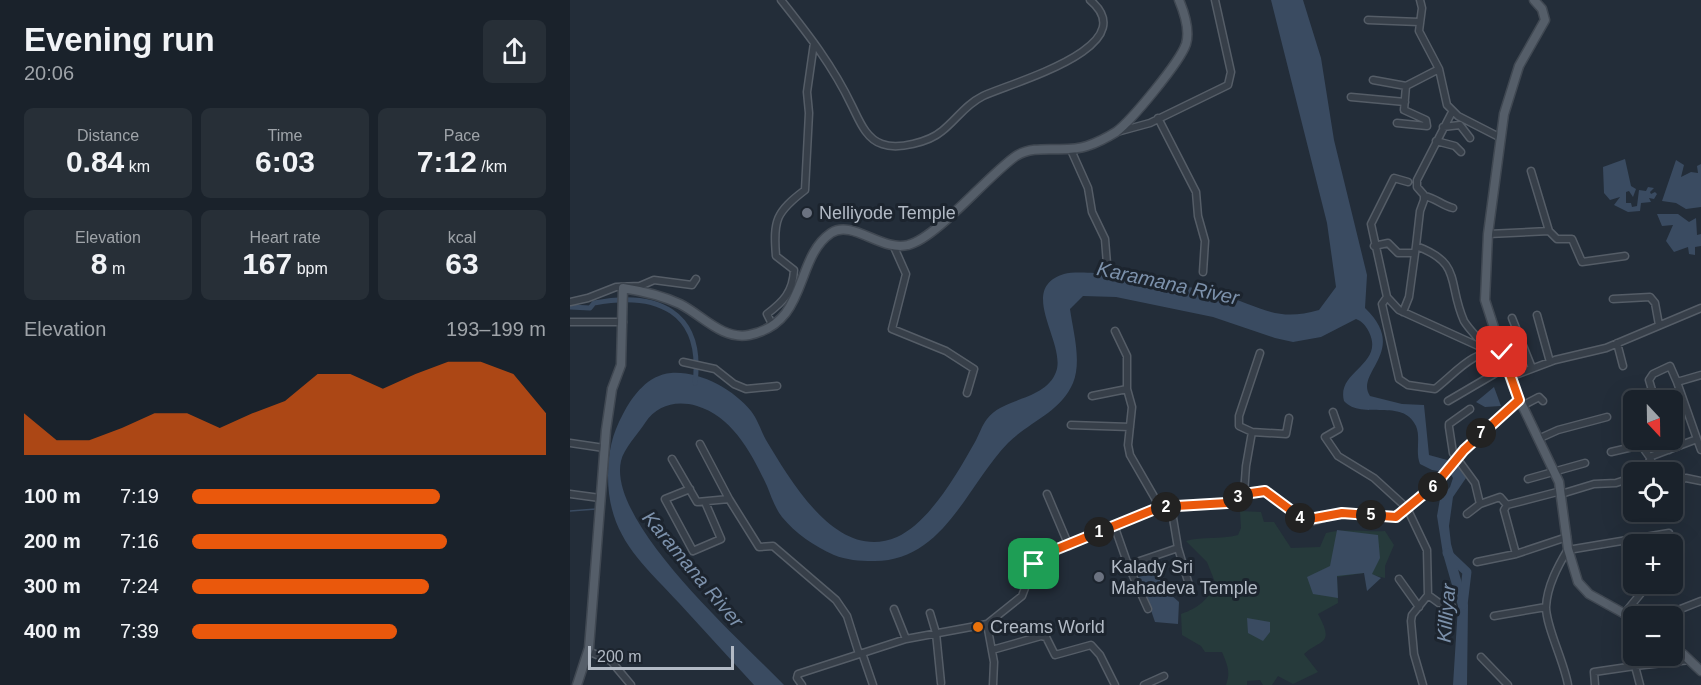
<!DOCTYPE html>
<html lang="en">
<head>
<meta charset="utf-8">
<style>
  body { margin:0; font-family:Helvetica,sans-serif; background:#272f37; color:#f1f3f6; height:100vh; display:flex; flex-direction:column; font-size:22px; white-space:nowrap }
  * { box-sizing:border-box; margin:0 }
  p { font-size:20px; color:#9fa4a9 }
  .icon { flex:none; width:33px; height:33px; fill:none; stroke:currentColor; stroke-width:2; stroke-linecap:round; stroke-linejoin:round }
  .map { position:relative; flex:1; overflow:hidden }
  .details { display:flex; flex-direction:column; background:#1a222b; width:570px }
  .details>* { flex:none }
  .needle { width:39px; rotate:158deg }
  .buttons { position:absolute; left:1053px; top:390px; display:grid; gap:12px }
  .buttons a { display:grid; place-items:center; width:60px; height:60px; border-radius:9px; background:#1a222b; box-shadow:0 6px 24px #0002,0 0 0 2px #383f47; font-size:30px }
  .scale { position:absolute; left:18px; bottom:15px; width:146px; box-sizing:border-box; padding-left:6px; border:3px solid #b2bac5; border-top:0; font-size:16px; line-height:21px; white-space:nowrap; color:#b2bac5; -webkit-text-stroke:4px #1c242e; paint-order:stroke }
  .pin { position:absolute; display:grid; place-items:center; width:51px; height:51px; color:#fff; margin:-26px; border-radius:12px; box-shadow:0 3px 9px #0006 }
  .km { position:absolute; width:30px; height:30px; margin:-15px; border-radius:50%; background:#222; color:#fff; font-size:16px; line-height:30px; text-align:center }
  .round { display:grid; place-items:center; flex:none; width:63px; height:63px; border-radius:9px; background:#272f37 }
  .summary { display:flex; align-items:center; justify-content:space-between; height:102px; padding:0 24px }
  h1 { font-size:33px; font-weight:700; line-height:45px }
  .figures { display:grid; grid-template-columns:repeat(3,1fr); gap:9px; height:102px; padding:6px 24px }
  .figures div { display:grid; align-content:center; border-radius:9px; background:#272f37; text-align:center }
  .figures b { font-size:30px; font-weight:700 }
  .figures small { font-size:16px; font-weight:400 }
  .figures p { font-size:16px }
  .chart { height:168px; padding:12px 24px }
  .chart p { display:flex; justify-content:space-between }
  .chart svg { width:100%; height:108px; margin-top:6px; fill:#ea580c; opacity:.7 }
  ul { padding:0 24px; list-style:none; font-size:20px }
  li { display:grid; grid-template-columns:96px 72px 1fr; align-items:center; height:45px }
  li i { height:15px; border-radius:8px; background:#ea580c }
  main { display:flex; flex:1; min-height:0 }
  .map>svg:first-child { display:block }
  .green { fill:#263a3b }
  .water { fill:#3a4b61 }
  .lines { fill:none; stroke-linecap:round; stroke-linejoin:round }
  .stream { stroke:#3a4b61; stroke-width:1.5 }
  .canal { stroke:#3a4b61; stroke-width:5 }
  .river { stroke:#3a4b61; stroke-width:9 }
  .minor-casing { stroke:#555d67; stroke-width:9 }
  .major-casing { stroke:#404852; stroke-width:11 }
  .minor { stroke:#373f49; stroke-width:6 }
  .major { stroke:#555e69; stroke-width:8 }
  .route-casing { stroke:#fff; stroke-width:12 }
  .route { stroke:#ea580c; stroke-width:8 }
  .worship-dot { fill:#6b7280; stroke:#1c242e; stroke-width:2 }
  .food-dot { fill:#e8710a; stroke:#1c242e; stroke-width:2 }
  .labels { text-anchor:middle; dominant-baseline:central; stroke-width:6; stroke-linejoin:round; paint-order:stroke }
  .poi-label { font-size:18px; fill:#b2bac5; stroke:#1c242e; text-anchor:start }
  .water-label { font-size:20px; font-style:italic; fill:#7c91ab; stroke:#1c242e }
</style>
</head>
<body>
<main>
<section class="details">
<div class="summary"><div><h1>Evening run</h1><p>20:06</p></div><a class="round"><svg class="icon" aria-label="share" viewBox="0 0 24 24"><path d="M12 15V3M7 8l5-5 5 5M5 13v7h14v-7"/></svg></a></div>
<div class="figures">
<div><p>Distance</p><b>0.84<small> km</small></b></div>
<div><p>Time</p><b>6:03</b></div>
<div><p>Pace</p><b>7:12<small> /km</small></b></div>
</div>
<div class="figures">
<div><p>Elevation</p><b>8<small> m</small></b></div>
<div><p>Heart rate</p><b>167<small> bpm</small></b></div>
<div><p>kcal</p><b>63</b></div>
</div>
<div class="chart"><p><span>Elevation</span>193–199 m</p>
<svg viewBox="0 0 160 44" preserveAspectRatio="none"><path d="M0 44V27L10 38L20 38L30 33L40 27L50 27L60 33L70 27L80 22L90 11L100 11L110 17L120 11L130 6L140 6L150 11L160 27V44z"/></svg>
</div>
<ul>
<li><b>100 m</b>7:19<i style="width:70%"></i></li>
<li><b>200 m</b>7:16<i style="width:72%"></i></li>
<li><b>300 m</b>7:24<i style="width:67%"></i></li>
<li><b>400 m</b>7:39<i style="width:58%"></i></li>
</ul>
</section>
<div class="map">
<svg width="1131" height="685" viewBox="0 0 1131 685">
  <rect width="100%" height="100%" fill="#232d39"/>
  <path class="green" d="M670 511 691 512 694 522H704L721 548 750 547 756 533C774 528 795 532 815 531L824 545 815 566V578L794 573 767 577 768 603 748 614C765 645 751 639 734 654L748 672 723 684 708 676 702 685H693L690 680 677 681V685H656C661 672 657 664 652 652H635L631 646 612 635 611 614C628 608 639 600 645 582L637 562 616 541C632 536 650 540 668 535L671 528Z"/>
  <path class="water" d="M701 0H733L751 58 764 140 797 275 795 308C840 351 784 372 800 396L832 404 854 405 859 455 888 463 896 478 883 497 879 526 881 544 898 605 897 685H883L888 606 873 554 867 516 870 499 880 487 883 478 880 473 862 470 850 464C845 452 851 438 846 426 833 397 792 421 774 401 766 371 815 365 799 332 796 326 792 321 786 319L751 337 723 342 705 338 643 317 546 297 513 296 500 309C503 331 512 361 503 383 490 413 460 421 438 443 397 485 373 563 302 561 290 561 276 560 264 555 244 546 225 533 212 517 205 508 201 496 197 486 182 454 163 417 127 406 106 400 87 405 75 423 68 434 54 448 51 461 37 523 173 642 214 685H184C159 658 134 630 109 603 71 562 38 536 38 476 38 453 42 434 53 414 63 395 78 375 101 373 130 371 163 389 181 411 188 420 191 431 196 440 221 481 267 563 327 537 360 522 388 472 405 442 409 435 412 425 417 419 433 397 475 401 486 372 497 343 446 289 494 274 519 267 621 286 649 294 689 305 705 323 749 310L766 287 757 223Z
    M1055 159 1061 186 1066 189 1063 197 1059 191 1056 192V203H1061L1062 207 1067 206 1069 190 1076 191 1078 187 1084 188 1080 192 1081 194 1085 192 1087 194 1084 199 1079 198 1081 202 1071 203 1070 211 1058 212 1044 205 1050 197 1040 200 1034 193 1033 167Z
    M1106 160 1114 165 1111 177 1121 172 1128 173 1127 166 1131 164V207L1116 209 1106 203 1092 201Z
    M1087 214H1108L1119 222 1126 218 1127 235 1131 234V246L1125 247V255L1119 254 1118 247 1104 252 1096 241 1103 225 1092 226Z
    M924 387 931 406 915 407 906 402Z
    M767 530 808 535 810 558 802 574 811 578 797 591 794 573 767 576 768 598 743 594 737 577 760 566Z
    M591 572 600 594 609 602 608 624 585 622 573 587 565 580 568 577Z
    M677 618 700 622V632L693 641 678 633Z"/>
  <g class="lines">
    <path class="stream" d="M0 511 26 509"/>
    <path class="canal" d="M0 307 20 308 24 303C87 291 134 311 125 383"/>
    <path class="river" d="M877 553 897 572 893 605"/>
    <g class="minor-casing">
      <path id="minor" d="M211 0C238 34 263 66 282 106 289 120 296 139 312 144 328 150 359 142 372 131 387 119 395 105 413 96 440 83 576 47 520 0
        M850 0 852 8 849 31 869 69 877 105 888 116 931 138
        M798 20 849 22
        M803 80 836 86
        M781 97 835 102
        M882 112 847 180V187L854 195V200L850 211 846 246C893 263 877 283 894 321 900 331 911 340 918 351
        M588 118 626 192 628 216 635 241 633 272
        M827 123 857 126 856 120 834 110 836 86 869 69
        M873 127 890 125 900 138
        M547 132 580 123 658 85 661 72 645 0
        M866 141 885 146 891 152
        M501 150 518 188 522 212 535 239 537 264
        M961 171 979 231 987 239H1002L1012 262 1055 256
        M838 182 824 178 801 224 817 297 812 304 829 379 838 385 865 389C887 372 903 349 932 352
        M854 196C866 198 871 205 883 208
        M918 234 979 231
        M804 246 818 243 828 253H845
        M324 247 336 274 322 329 376 351 404 369 397 393
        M817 297 829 310 917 350
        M1043 299 1080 297 1085 303 1089 325
        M0 302 18 298 46 287 70 286 84 280 122 285 126 279
        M833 312 839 297 846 246
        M967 315 980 362
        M942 318 962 368
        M0 322H53
        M202 324 197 314C213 302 223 292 224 270L206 256C203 220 206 212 235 190L239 113 237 92 244 43
        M545 331 557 356V389L562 407 558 445 560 455 590 507
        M1047 343 1053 366
        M113 362 145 369 164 384 176 389 207 386
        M940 377 985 360 1036 348 1131 308
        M522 396 557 389
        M1085 400 1079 380 1083 374 1100 366 1107 382
        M878 401 936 367
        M952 406 969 397 973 401
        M900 409 879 424V427L883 453 905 483 910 504
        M763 412 769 429 755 437 768 456 804 478 837 508 857 550 858 595 842 615 841 621 844 654 853 685
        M501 425 560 427
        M682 432 669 426V416L690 353
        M968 439 988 430 1037 417
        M1127 439 1131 450
        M1096 440 1099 450
        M0 443 34 448
        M130 444 159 499
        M1041 452 1071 445 1081 459
        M102 459 127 502 159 499 189 547 203 546 266 600 277 616 289 654
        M1079 472 1078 464 1082 456 1127 439 1107 382 1131 375
        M958 479 1015 463
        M1102 482 1116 478 1131 481
        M120 489 95 499 123 551 151 539 135 502
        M0 494 30 498
        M477 494 499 546
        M674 494 676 466 682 432 716 434 719 418
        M991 494 1024 484 1046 483 1064 477
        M601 506 608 548 620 588
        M897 514 910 504 930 497 937 505
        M544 525 558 565 578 609
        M998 549C988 566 977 586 976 607 976 627 994 661 998 685
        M998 550 1099 533
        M946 554 934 510 937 505 991 491
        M1102 558H1106
        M907 562 946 554 997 537
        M558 565 608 548
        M829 579 849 607
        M858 595 869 603H880L883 609
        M324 609 336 639
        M360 613 366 633 371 683
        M1054 614 1072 592 1070 584
        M924 616 976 607
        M1093 616 1131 601
        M422 650 471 636 476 637 485 655 521 645 530 655 545 685
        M18 651 41 661 61 685
        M292 653 303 685
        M911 657 938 685
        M232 685 227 678 228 674 336 639 417 624
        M423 685 424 662 417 624 452 596 464 564 475 554 590 507 657 503 674 494 695 491 734 520 744 521 772 513 826 517 866 484 894 450 949 400
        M574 685 594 676
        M1025 685 1024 672 1065 666
        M1070 685 1065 666 1120 660"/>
    </g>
    <g class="major-casing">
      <path id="major" d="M964 0 972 9 975 20 949 66 934 114 918 234 915 300 943 386 989 482 998 549 1008 582 1019 594 1064 619
        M1102 648 1113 654 1131 671
        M7 685 19 648 36 430 42 389 51 365 53 288C72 291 93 296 110 304 132 315 152 340 179 335 239 323 224 258 261 233 282 219 312 252 338 245 367 238 418 175 446 156 466 143 495 154 517 146 526 143 538 137 546 132 561 121 610 62 616 44 620 31 614 12 609 0"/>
    </g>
    <use href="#minor" class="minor"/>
    <use href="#major" class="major"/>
  </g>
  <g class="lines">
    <g class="route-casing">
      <path id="route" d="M464 564 475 554 590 507 657 503 674 494 695 491 734 520 772 513 826 517 866 484 894 450 949 400 932 352"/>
    </g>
    <use href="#route" class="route"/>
  </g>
  <g class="worship-dot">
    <circle cx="237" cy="213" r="6"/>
    <circle cx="529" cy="577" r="6"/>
  </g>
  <circle class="food-dot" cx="408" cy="627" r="6"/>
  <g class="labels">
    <g class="poi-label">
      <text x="249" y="213">Nelliyode Temple</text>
      <text x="541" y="567">Kalady Sri<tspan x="541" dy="21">Mahadeva Temple</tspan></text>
      <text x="420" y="627">Creams World</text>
    </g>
    <g class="water-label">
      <text transform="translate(598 283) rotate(12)">Karamana River</text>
      <text transform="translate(123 569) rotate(50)">Karamana River</text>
      <text transform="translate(876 613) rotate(-85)">Killiyar</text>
    </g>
  </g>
</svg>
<div class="buttons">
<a><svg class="needle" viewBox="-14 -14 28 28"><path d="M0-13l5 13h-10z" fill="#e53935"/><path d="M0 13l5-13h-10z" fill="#9fa4a9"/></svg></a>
<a><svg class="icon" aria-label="locate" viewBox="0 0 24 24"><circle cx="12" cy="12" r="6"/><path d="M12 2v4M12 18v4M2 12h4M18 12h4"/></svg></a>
<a>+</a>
<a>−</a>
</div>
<div class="scale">200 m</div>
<div class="pin" style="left:464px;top:564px;background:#1e9e55"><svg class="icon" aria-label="arrive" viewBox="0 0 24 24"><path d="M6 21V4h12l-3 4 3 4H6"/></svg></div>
<div class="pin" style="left:932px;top:352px;background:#d93025"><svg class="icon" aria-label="check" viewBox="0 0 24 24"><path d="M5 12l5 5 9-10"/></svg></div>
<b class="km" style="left:529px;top:532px">1</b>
<b class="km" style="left:596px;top:507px">2</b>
<b class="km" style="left:668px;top:497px">3</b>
<b class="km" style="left:730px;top:518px">4</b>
<b class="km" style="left:801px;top:515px">5</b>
<b class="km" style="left:863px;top:487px">6</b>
<b class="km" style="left:911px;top:433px">7</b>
</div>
</main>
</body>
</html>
